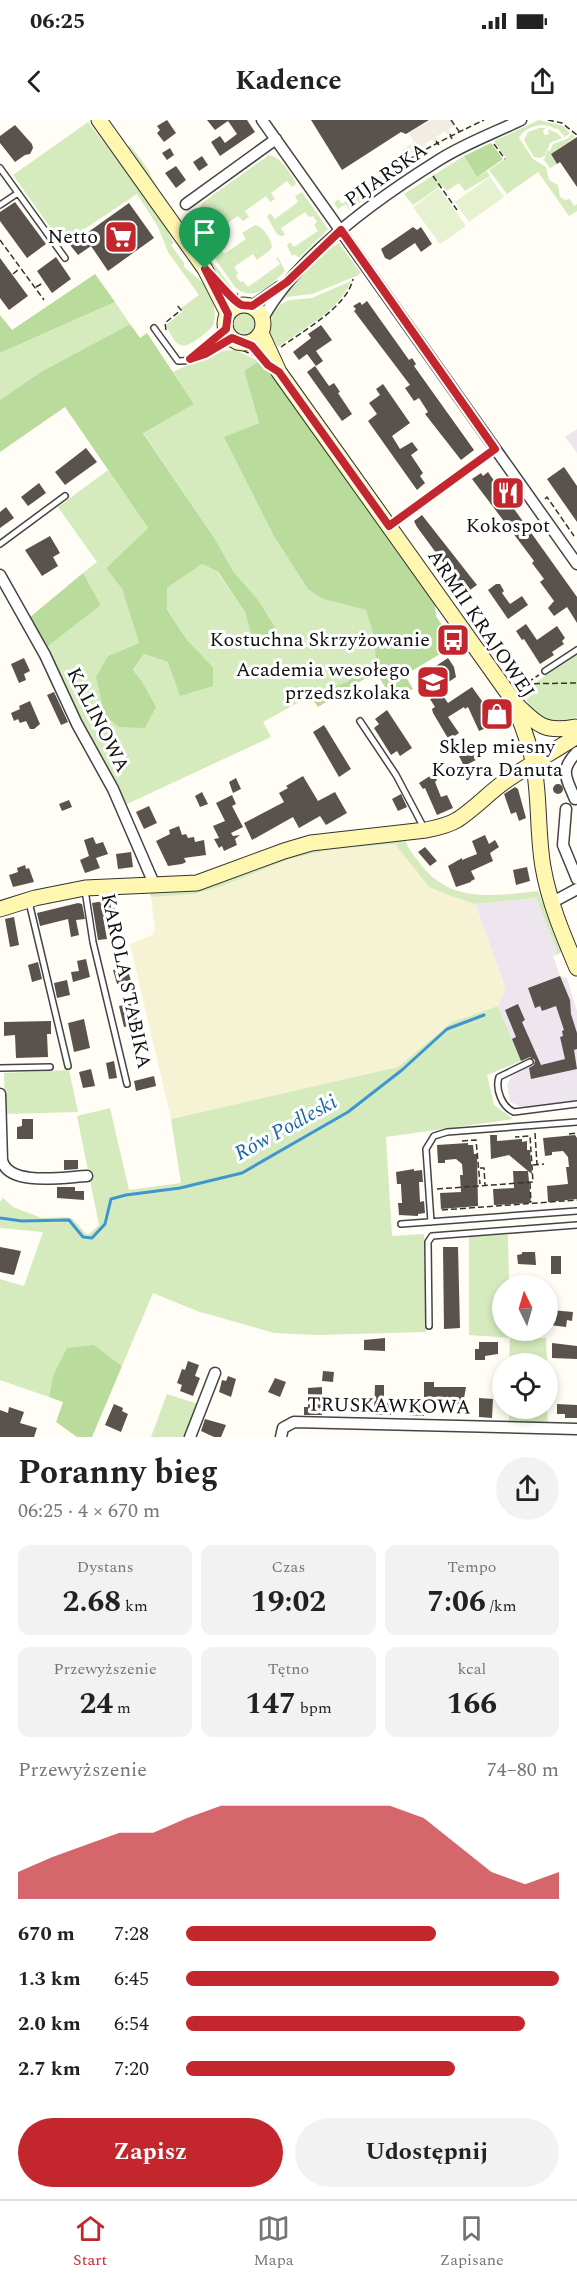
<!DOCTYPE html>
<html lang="pl">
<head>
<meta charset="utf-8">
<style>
  body { margin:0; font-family:Spectral,serif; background:#f2f2f2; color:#222; height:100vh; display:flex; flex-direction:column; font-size:22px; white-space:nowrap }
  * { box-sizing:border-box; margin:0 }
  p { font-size:20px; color:#767676 }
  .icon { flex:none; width:33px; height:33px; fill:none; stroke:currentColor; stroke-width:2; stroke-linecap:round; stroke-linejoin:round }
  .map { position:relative; height:1317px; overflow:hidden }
  .drawer { display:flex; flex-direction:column; background:#fff; flex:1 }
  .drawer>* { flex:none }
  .needle { width:39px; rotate:355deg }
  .controls { position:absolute; left:492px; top:1155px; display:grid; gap:12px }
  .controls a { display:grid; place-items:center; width:66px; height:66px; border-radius:50%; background:#fff; box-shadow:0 3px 9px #0003; font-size:30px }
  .pin { position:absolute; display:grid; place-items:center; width:51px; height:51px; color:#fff; margin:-62px -26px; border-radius:50% 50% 50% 0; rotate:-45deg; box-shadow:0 0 6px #0007 }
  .pin .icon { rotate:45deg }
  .round { display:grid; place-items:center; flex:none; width:63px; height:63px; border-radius:32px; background:#f2f2f2 }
  .overview { display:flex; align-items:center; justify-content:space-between; height:102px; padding:0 18px }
  h1 { font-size:33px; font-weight:700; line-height:45px }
  .metrics { display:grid; grid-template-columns:repeat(3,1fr); gap:9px; height:102px; padding:6px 18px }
  .metrics div { display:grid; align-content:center; border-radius:12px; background:#f2f2f2; text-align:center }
  .metrics b { font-size:30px; font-weight:700 }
  .metrics small { font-size:16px; font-weight:400 }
  .metrics p { font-size:16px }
  .chart { height:168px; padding:12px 18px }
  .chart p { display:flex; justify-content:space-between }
  .chart svg { width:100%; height:108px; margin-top:6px; fill:#c4262e; opacity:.7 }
  .cta { display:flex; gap:12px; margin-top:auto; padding:12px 18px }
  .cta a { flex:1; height:69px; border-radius:36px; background:#c4262e; color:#fff; font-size:24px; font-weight:700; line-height:69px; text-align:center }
  .cta a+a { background:#f2f2f2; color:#222 }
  ul { padding:0 18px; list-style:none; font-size:20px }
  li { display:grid; grid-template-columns:96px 72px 1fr; align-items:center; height:45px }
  li i { height:15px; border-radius:8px; background:#c4262e }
  .status { display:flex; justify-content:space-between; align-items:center; height:42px; padding:0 30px; background:#fff; direction:ltr }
  .status svg { height:16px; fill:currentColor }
  header { display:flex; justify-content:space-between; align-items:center; height:78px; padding:0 18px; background:#fff; font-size:27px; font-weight:700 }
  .menu { display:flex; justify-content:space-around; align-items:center; height:84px; border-top:2px solid #e0e0e0; background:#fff; font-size:16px; color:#767676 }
  .menu a { display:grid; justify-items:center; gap:3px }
  .menu .current { color:#c4262e }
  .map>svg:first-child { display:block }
  .industrial { fill:#eee6ef }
  .farmland { fill:#f6f3d4 }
  .green { fill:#d5ebbd }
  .forest { fill:#b9dc9c }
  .pitch { fill:#e6f2cf }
  .plaza { fill:#f1ede2 }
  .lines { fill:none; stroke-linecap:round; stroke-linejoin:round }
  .stream { stroke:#3f96cf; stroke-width:3 }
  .building { fill:#5a524d }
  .lane-casing { stroke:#444; stroke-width:8 }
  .street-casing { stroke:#444; stroke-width:13 }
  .secondary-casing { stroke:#333; stroke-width:17 }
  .path { stroke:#333; stroke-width:1.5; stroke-dasharray:6 3; stroke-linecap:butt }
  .lane { stroke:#fff; stroke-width:5 }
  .street { stroke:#fff; stroke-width:10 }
  .secondary { stroke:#fff6b0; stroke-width:15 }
  .route-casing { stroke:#fff; stroke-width:12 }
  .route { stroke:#c4262e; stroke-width:8 }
  .labels { text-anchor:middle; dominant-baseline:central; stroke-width:6; stroke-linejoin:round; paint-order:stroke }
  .street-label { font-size:20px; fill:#111; stroke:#fff }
  .poi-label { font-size:20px; fill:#111; stroke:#fff; text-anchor:end }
  .water-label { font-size:21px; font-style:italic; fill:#1768a6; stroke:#fff }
</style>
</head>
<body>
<div class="status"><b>06:25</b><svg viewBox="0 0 49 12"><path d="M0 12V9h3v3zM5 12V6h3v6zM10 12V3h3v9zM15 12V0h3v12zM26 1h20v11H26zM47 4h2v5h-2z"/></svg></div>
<header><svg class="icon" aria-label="back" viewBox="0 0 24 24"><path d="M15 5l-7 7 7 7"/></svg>Kadence<svg class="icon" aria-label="share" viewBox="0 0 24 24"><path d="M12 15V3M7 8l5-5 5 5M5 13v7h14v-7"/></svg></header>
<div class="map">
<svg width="577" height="1317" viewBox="0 0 577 1317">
  <rect width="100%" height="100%" fill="#fffdf5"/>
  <path class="industrial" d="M577 309V333L565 317Z
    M536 778 557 831 553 836 560 856 567 858 577 891V980L522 987 510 982 507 965 511 957 522 950 521 941 498 886 505 868 475 784Z"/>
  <path class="farmland" d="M396 724 429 767 475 784 505 869 498 886 452 902 398 947 171 999 130 824 152 815 155 809 151 777 223 766 289 739 333 729Z"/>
  <path class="green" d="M539 0 563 6 570 13 565 17 557 8 555 9C546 1 525 6 519 18L533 39 546 47 549 60 558 65 560 77 565 80 570 79 574 86 577 84V91L569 96 538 52 507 74 489 50 506 38 494 21Z
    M88 2 155 88 174 123 171 125 184 143V147C188 151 191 152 195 156 210 168 219 187 213 206 207 212 189 229 180 225 174 223 169 211 166 205L182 192 180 189 199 175 168 132 158 107 137 74 62 124 13 55Z
    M539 8H546L543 11 544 15 549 14 548 9 557 13 562 18 550 23 545 36 540 38 534 37 524 20 528 12Z
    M572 14 575 17 551 34 557 44 550 48 544 40 548 30 550 31 553 24 567 19Z
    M130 25 147 48 158 69 147 58 127 27Z
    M269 35C280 36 293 56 296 64L292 67 287 61 271 73 275 79 270 82 266 76 245 91 249 97 243 101 238 96 211 114 215 120 212 123 217 130 220 128 224 134 246 119 242 113 255 105C263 106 271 119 272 127L269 131 257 140 253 134 234 147 238 153 236 156 240 162 243 161 248 167 280 144 276 138 278 137 285 151C272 164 253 184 235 167L186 98 199 89 202 83Z
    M464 36 477 57 487 51 490 56 465 71 459 63 447 71 442 65 413 85 404 74Z
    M394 41 398 46 375 63 364 80 349 90 346 84 338 89 334 83 338 79 342 84 394 46 392 42Z
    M302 72 328 109 299 138 294 134 292 136 287 125 290 122 294 127 318 111 314 105 317 102 313 96 309 97 305 92 281 108 285 115 281 116 277 114 267 97 270 93 275 99 298 82 295 76Z
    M181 98 231 167 230 170 199 131Z
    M339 123 360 152 359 155 312 174 287 177 274 186 332 124 334 126Z
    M351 161C339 191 303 209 278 227L269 214 272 193 281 184 289 180 312 178Z
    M115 182 130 204 39 253 0 280V233Z
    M232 203a12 12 0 1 1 24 0a12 12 0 1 1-24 0Z
    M235 230 259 241 244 251 259 303 225 317 323 479 366 490 374 517 376 545 346 562 310 576 263 602 271 617 125 685 80 599 47 527 101 485 83 453 97 442 58 387 108 350 148 408 106 448 122 469 139 523 108 536 142 562 133 551 144 534 168 542 213 547 187 520 167 488V468L202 444 217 452 245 492 253 516 258 480 233 451 215 419 143 312 194 284 173 252 218 231Z
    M577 534V597L552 604 533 591 522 572Z
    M405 717C406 727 413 734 419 742 449 784 493 776 538 771L562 832 553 836 557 831 536 778 475 784 446 774 429 767 395 724 333 729 289 739 223 766 193 774 151 777 149 770 319 727Z
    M498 886 521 941 487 955 494 985 513 999 386 1017 392 1116 424 1114 426 1212 317 1215 274 1213 197 1191 153 1173 122 1246 94 1225 53 1256 49 1277 0 1260V1159L24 1166 43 1112 0 1108V1082L3 1078 13 1087 42 1098 66 1097 73 1099 86 1114H89L99 1105 77 996 110 988 129 1070 181 1063 171 999 398 947 452 902Z
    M69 950 78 992 5 994 4 953Z
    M508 1114 509 1165 502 1166V1210L510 1211V1218H546L547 1243H509L510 1218 469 1215V1117Z
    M167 1274 201 1285 189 1317H151Z
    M509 1289H547L548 1305 509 1303Z"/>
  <path class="forest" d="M491 23 503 39 477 57 464 36Z
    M95 154 115 182 0 233V195L12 210Z
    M130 204 140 218 147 213 194 284 143 313 215 419 233 451 258 480 279 514 269 526 252 516 245 492 218 452 202 444 167 468V489L187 520 213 547V566L180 576 168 542 144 534 133 550 142 562 156 587 145 608 119 607 105 596 96 557 108 536 139 523 122 469 106 448 148 408 65 287 0 332V280L39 253Z
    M259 241 278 258 383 412 435 483 436 496 455 525 405 555 413 569 393 580 376 552 318 587 310 576 346 562 376 545 374 517 366 490 323 479 308 469 274 416 224 317 259 303 244 251Z
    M83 453 101 485 47 527 29 498Z
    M94 1225 122 1246 92 1317H77L56 1302 63 1282 49 1277 53 1256 67 1228Z"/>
  <path class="pitch" d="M490 57 504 77 469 102 455 82Z
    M439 68 466 106 440 124 413 87Z"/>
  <path class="plaza" d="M431 0H451L454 6 449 9 451 14 448 15 445 11 436 17 438 20 434 22 432 19 424 25 425 27 421 30 419 28 406 36 402 30 414 22 409 13Z"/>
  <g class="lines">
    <path class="stream" d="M0 1098 22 1101 69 1100 83 1117 92 1118 105 1104 111 1079 126 1075 180 1068 242 1053 348 992 402 950 447 909 484 895"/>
  </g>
  <path class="building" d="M167 0 176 13 164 22 157 13 160 10 157 6Z
    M207 0H247L255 12 220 36 211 22 220 16 225 23 237 14 228 1 215 10Z
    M311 0H429L406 14 401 12 342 50Z
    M15 5 32 24 33 28 30 34 25 35 15 42 0 23V16Z
    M577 17V67L560 42 557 44 551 34Z
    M170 28 174 35 167 40 162 33Z
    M202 36 208 45 199 51 193 42Z
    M176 46 186 60 176 68 165 53Z
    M15 82 46 124 27 138 0 101V92Z
    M129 83 154 118 108 151 91 126 78 135 70 125Z
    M413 107 417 110 421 107 432 124 421 132 415 123 390 140 385 138 381 129Z
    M56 137 71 159 52 173 37 151Z
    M0 138 28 176 9 190 0 178Z
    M367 181 409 240 412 238 416 244 414 246 474 330 461 340 425 294 428 292 419 278 414 281 405 268 410 265 354 191 356 189 353 186 360 182 362 185Z
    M321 205 332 220 316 231 323 241 316 246 307 234 299 240 293 232 311 218 308 214Z
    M315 246 329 266 334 263 340 272 338 273 352 294 342 301 307 252Z
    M383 264 410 303 392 316 400 329 412 322 418 330 411 335 423 353 420 356 425 363 417 370 368 301 377 294 369 283 380 275 376 269Z
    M86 328 97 342 65 365 55 352Z
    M564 347 577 366V402L547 359Z
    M488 352 502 372 507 369 513 375 507 379 577 477V503L567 487 554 496 548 488 554 481 540 462 544 459 532 443 534 441 472 359 481 353 483 356Z
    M39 363 46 373 28 386 21 377Z
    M6 387 14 398 0 408V392Z
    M422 395 477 465 470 470 465 472 462 468 417 407 414 401Z
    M50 416 60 433 53 437 58 446 42 456 25 430Z
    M496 464H500L504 471 502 473 510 484 522 476 528 485 508 499 488 470Z
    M526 504 537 520 557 506 565 518 562 521 564 524 552 532 554 535 540 544 524 519 522 520 516 511Z
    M24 538 30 551 24 554 26 560 19 563 11 544Z
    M448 538 454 547 456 557 438 569 448 583 472 567 482 581 487 594 499 589 503 598 485 606 486 608 479 611 468 587 465 589 464 587 448 597 459 613 449 620 433 593 432 589 435 587 430 579 433 578 419 557Z
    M54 572 68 602 61 605 47 575Z
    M30 581 40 604 34 609H30L26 601 20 603 18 599 14 601 11 593 20 589 19 586Z
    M387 590 412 628 400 636 397 631 391 635 374 608 379 604 375 599Z
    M324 605 351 649 339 657 313 612Z
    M476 625 482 637 464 646 458 634Z
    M433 654 437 660 435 662 441 677 447 675 453 688 437 695 425 668 423 669 419 663Z
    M303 656 318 681 335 672 347 693 326 705 320 696 299 708 293 697 252 720 244 703 284 682 279 673 288 668 286 666Z
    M236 658 241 669 233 673 229 662Z
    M553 669a5 5 0 1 1 10 0a5 5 0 1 1-10 0Z
    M515 667 518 669 526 698 519 701 516 692 511 694 504 674Z
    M202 672 208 684 200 687 195 676Z
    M401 674 407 687 398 691 392 679Z
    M232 675 236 684 232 686 243 707 231 713 233 716 240 715 235 719 237 725 224 731 222 726 219 728 214 719 219 718 213 706 225 701 216 683Z
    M69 680 72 687 62 691 59 684Z
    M149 686 157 703 144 709 136 692Z
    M179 706 182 715 186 714 188 718 194 717 195 722 204 720 206 735 184 738 186 742 182 744 168 746 156 721 170 714 169 710Z
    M485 715 489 724 495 720 499 727 490 733 493 741 471 751 475 759 471 761V762L456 767 448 746 462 738V740L477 734 472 721Z
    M93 717 96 724 103 722 108 734 96 738 100 748 85 753 80 740 89 736 84 720Z
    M425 727 437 741 430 746 418 732Z
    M131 732 133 747 118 749 116 734Z
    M25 745 26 749 29 748 34 762 13 767 9 755 18 752 17 748Z
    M527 747 530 761 516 765 513 750Z
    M110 780 111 788H115L116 795 103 797 107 819 98 820 92 783Z
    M78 783 82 784 85 799 76 800 79 815 71 817 68 799 40 806 37 793Z
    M14 797 19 825 10 827 5 799Z
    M86 839 90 857 73 862 71 852 79 851 77 841Z
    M38 842 42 859 32 862 28 845Z
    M127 847 131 861 117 864 113 850Z
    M560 856 570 880 571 894 577 913V929L574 930 577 949 531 959 529 948 534 945 535 940 530 937 521 941 512 919 516 917 505 890 518 884 525 900 522 902 541 945 565 939 560 917 563 916 562 911 564 910 556 886 542 891 540 886 535 888 528 868Z
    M67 860 70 875 57 878 54 863Z
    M134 883 138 904 124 907 119 886Z
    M84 899 90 928 74 932 68 903Z
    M51 901V914H47L48 937 16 938 15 915 4 916V902Z
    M114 941 117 958 109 959 106 943Z
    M91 949 95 966 83 968 79 952Z
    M154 956 156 966 136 971 134 961Z
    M22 999H33V1019H17V1007L22 1006Z
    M490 1015H497V1021L522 1019V1022L527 1021V1030H530L532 1054 528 1051 531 1083 494 1085 493 1069 514 1068 513 1051H528L509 1035 491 1039Z
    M575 1015 577 1018V1079L548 1082 547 1066 568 1064 566 1047H569L568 1037 563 1031 552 1032V1035L545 1036 543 1018Z
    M468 1023V1025H473L474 1034H477L478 1086 441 1089 440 1073 461 1072 460 1055H463L462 1044 456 1039 445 1040V1043H438L437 1025Z
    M64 1040H78V1049L64 1050Z
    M414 1049V1051L422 1050 423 1062H419L420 1082 424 1081 425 1093 418 1094V1096L399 1095 398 1083H402L401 1066V1064H397L396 1052Z
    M57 1067H75V1071H84V1080L57 1078Z
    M0 1127 21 1131 14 1155 0 1152Z
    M443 1127H458L460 1208 444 1209Z
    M522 1132H535L536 1145 518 1144 517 1135 522 1134Z
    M551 1136H561V1154H551Z
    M551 1190 573 1192 572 1201 567 1200 566 1207 550 1205Z
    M385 1218V1231L364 1230V1220Z
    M479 1222H498V1234L485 1236V1240H475V1229H479Z
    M552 1223 577 1226V1239L552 1238Z
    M188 1241 199 1245 195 1256 200 1258 193 1276 180 1271 182 1265 177 1263 182 1249 185 1250Z
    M323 1251 334 1252 333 1262 322 1261Z
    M228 1256 236 1259 231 1277 219 1272 222 1260 226 1261Z
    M275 1258 286 1262 280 1277 268 1272Z
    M424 1262H434V1267H466L463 1284H447V1277H424Z
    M375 1265H384V1283H391V1295H374Z
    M322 1267V1295H304V1287H308V1268Z
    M479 1278 493 1279 492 1298 479 1297Z
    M408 1279H427V1290H424V1296L408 1295Z
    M114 1284 123 1288 122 1291 128 1294 121 1312 105 1305Z
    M557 1284 577 1285V1298H565V1294H557Z
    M9 1287 24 1292 20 1303 37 1308 34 1317H0V1290L8 1293Z
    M205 1299 226 1305 221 1317H214L201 1311Z"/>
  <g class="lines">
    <g class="lane-casing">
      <path id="lane" d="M0 48 65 138
        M0 85 18 73
        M154 208 178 241C197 242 217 227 232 218
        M191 238 226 209
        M0 424 65 376
        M545 551 577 530
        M360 601 396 655 424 708
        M85 770 93 822 127 964
        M29 782 68 946
        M530 942 499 957C495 969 502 987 514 992L577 984
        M0 948 50 947
        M431 1102 426 1029 434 1016 447 1012 577 1002
        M401 1104 577 1091
        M429 1206 428 1122 432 1116 577 1105"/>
    </g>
    <g class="street-casing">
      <path id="street" d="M262 0 577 444
        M186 84 276 19
        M252 186 279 167
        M263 198C298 135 378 78 439 40 464 24 494 13 521 0
        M0 455 45 535 77 604 113 669 155 766
        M575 679C566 657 559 651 577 632
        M566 689 563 725 577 759
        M551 783 577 769
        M0 974 2 1040C8 1067 65 1057 87 1056
        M190 1317 215 1253
        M281 1317 283 1308 294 1302 577 1309"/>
    </g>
    <g class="secondary-casing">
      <path id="secondary" d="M99 0 205 149 228 194
        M225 204a19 19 0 1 1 38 0a19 19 0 1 1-38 0Z
        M261 213 279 252 512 579C520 599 528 619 533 641 540 675 537 712 543 747 549 782 563 815 577 848
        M515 583C537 604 543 613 575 607
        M0 789 35 778 85 768 197 763 284 731 311 723 426 710C436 708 447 706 457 700 477 687 492 669 513 656 534 642 556 630 577 616"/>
    </g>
    <path class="path" d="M451 0 461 14
      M548 0 562 3 577 15
      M450 14 452 19
      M436 21 439 25
      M494 24 505 39
      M423 29 426 33
      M433 56 457 90
      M370 74C389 44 451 16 484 0
      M0 120 44 180
      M13 154 19 149
      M36 167 43 163
      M233 177 239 173
      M166 210 165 203 181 190 177 185
      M235 227 253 235
      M281 227C303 211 347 187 353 159
      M545 379 547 377 574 416
      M399 399 487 335
      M528 562 539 555
      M516 564 577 563
      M535 1013 537 1045
      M569 1014 577 1013
      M462 1021 476 1020 480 1064
      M533 1045 544 1044
      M480 1048H484L485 1065
      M530 1063 531 1082
      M437 1069 533 1062 530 1016 515 1017
      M442 1090 577 1080"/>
    <use href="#lane" class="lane"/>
    <use href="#street" class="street"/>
    <use href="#secondary" class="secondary"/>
  </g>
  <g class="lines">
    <g class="route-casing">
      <path id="route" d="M341 110 495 329 389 406 279 252 268 245 252 226 232 218 205 234 190 239 226 209 228 194 205 149C214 157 234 183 242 185 245 186 249 185 252 186L287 162Z"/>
    </g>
    <use href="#route" class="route"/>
  </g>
  <defs>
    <g id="supermarket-square" transform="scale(1.725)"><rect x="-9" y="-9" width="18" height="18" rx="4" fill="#c4262e" stroke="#fff"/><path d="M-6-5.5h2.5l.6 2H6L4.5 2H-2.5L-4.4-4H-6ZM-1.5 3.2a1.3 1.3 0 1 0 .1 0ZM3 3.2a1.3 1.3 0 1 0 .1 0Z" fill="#fff"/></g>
    <g id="restaurant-square" transform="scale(1.725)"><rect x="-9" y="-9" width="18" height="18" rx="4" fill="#c4262e" stroke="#fff"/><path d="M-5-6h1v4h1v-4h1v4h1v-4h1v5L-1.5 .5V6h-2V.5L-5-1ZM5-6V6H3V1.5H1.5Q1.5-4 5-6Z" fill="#fff"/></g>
    <g id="bus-square" transform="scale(1.725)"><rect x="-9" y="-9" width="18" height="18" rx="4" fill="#c4262e" stroke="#fff"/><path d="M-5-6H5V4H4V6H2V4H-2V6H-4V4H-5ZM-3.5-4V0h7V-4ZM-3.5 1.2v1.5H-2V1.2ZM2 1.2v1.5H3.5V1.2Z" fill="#fff"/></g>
    <g id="school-square" transform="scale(1.725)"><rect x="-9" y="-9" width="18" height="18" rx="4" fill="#c4262e" stroke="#fff"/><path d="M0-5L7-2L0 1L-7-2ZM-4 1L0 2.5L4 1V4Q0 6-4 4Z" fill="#fff"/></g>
    <g id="shop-square" transform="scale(1.725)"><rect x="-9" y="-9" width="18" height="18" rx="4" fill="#c4262e" stroke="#fff"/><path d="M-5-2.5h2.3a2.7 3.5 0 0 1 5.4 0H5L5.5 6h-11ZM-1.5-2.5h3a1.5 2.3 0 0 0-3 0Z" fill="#fff"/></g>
  </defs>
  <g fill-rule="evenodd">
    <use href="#supermarket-square" x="121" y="117"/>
    <use href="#restaurant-square" x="508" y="373"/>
    <use href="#bus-square" x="453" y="520"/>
    <use href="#school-square" x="433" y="562"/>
    <use href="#shop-square" x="497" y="594"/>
  </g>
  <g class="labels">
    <g class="street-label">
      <text transform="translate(386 55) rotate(-35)">PIJARSKA</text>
      <text transform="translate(481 504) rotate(56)">ARMII KRAJOWEJ</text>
      <text transform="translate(98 600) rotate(63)">KALINOWA</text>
      <text transform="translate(126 861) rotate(78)">KAROLA STABIKA</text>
      <text transform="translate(389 1286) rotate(1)">TRUSKAWKOWA</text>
    </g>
    <g class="poi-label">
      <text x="98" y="117">Netto</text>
      <text x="508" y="406" text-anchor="middle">Kokospot</text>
      <text x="430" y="520">Kostuchna Skrzyżowanie</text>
      <text x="410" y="550">Academia wesołego<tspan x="410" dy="23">przedszkolaka</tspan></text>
      <text x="497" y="627" text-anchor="middle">Sklep miesny<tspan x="497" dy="23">Kozyra Danuta</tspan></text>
    </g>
    <g class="water-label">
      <text transform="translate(286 1008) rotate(-29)">Rów Podleski</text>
    </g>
  </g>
</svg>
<div class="controls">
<a><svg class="needle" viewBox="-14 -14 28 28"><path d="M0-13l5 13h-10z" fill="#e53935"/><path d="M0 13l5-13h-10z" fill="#767676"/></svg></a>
<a><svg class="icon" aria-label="locate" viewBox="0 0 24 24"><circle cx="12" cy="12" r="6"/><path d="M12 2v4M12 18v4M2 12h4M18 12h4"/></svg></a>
</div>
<div class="pin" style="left:205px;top:149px;background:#1e9e55"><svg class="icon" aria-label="arrive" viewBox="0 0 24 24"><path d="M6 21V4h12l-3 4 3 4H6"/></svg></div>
</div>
<section class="drawer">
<div class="overview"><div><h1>Poranny bieg</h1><p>06:25 · 4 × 670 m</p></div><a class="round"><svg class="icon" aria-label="share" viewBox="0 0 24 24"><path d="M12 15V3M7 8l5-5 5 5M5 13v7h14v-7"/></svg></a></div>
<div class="metrics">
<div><p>Dystans</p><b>2.68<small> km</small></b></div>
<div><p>Czas</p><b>19:02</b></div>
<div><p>Tempo</p><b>7:06<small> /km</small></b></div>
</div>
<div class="metrics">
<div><p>Przewyższenie</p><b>24<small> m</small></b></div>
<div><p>Tętno</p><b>147<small> bpm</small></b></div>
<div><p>kcal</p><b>166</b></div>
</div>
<div class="chart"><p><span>Przewyższenie</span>74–80 m</p>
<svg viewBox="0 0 160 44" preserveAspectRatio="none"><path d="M0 44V33L10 27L20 22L30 17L40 17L50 11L60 6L70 6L80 6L90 6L100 6L110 6L120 11L130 22L140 33L150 38L160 33V44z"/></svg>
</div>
<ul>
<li><b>670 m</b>7:28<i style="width:67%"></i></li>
<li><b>1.3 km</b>6:45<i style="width:100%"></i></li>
<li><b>2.0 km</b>6:54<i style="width:91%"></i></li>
<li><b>2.7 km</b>7:20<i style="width:72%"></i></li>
</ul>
<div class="cta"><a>Zapisz</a><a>Udostępnij</a></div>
</section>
<nav class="menu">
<a class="current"><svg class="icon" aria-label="home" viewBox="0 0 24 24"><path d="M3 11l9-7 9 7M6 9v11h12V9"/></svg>Start</a>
<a><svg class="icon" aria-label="map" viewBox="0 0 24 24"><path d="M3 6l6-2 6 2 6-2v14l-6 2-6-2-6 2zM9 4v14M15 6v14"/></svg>Mapa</a>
<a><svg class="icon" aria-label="saved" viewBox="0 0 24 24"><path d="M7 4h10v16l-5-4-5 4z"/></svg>Zapisane</a>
</nav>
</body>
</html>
